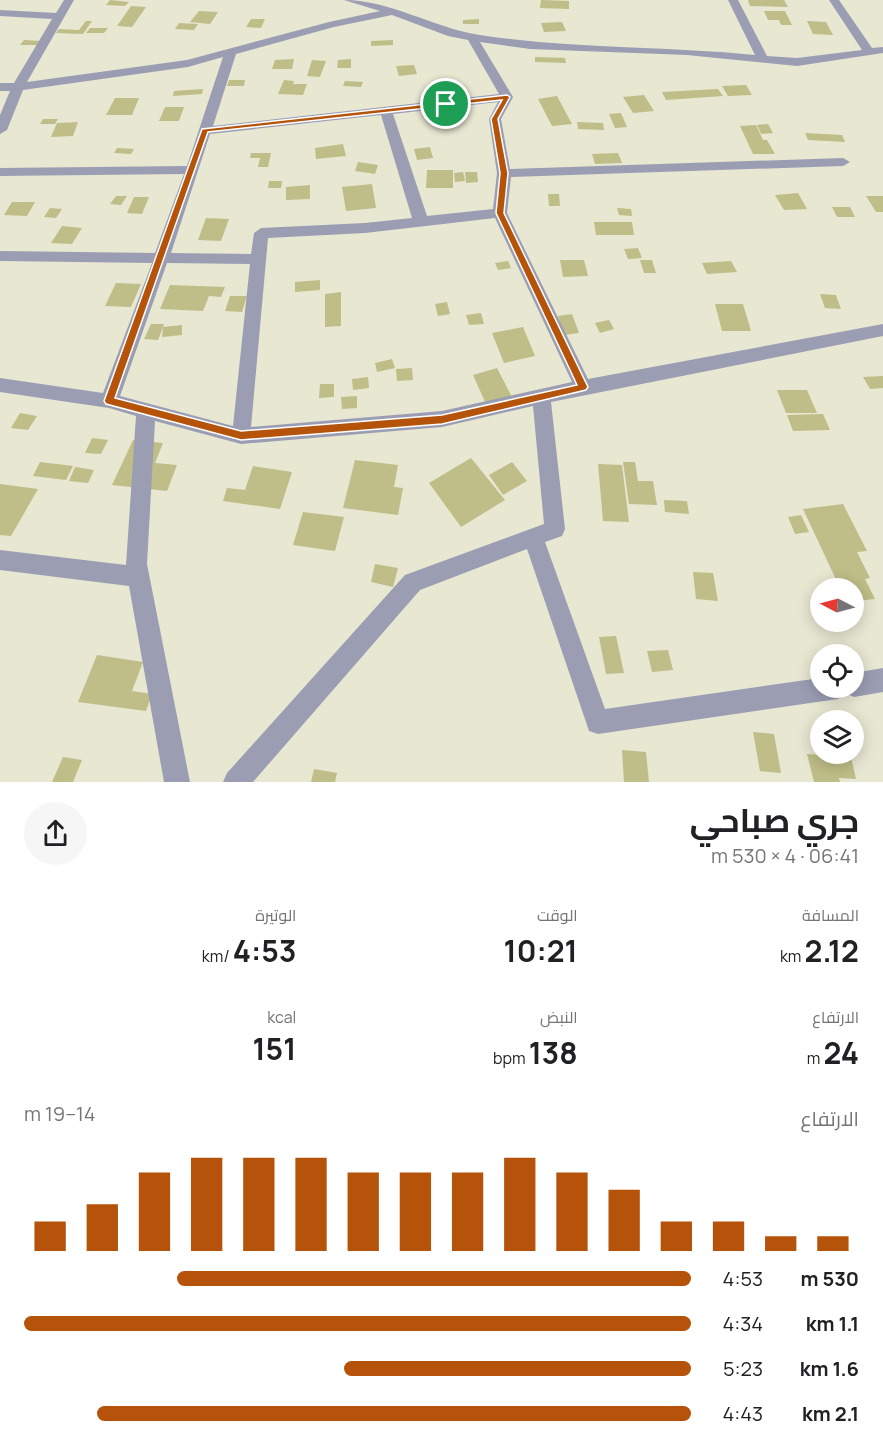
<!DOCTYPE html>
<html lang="ar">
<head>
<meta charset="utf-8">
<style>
  body { margin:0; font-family:Manrope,Cairo,sans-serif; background:#f6f6f6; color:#202124; direction:rtl; height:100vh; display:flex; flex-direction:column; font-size:22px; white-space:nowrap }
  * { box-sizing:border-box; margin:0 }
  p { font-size:20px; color:#757577 }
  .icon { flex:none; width:33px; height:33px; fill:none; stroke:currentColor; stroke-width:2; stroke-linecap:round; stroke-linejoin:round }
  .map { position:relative; height:782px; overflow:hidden; direction:ltr }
  .details { display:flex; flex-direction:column; background:#fff; flex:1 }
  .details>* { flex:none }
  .needle { width:39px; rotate:276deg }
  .fabs { position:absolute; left:810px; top:578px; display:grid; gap:12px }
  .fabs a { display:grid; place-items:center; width:54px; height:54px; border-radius:50%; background:#fff; box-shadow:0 3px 15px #0003; font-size:30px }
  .pin { position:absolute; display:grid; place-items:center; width:51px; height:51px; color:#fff; margin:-26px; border:3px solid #fff; border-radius:50%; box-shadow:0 2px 6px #0007 }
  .round { display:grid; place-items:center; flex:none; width:63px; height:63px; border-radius:32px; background:#f6f6f6 }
  .overview { display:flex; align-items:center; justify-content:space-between; height:102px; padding:0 24px }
  h1 { font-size:33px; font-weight:700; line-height:45px }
  .stats { display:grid; grid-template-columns:repeat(3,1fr); gap:9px; height:102px; padding:6px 24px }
  .stats div { display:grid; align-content:center }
  .stats b { font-size:30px; font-weight:700 }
  .stats small { font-size:16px; font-weight:400 }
  .stats p { font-size:16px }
  .chart { height:168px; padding:12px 24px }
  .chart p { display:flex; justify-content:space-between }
  .chart svg { width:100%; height:108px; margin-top:6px; stroke:#b45309; stroke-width:6 }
  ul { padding:0 24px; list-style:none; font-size:20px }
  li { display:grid; grid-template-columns:96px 72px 1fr; align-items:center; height:45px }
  li i { height:15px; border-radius:8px; background:#b45309 }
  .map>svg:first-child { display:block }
  .building { fill:#bfbe88 }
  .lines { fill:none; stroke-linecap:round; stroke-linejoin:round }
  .minor { fill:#9b9eb3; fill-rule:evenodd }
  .route { fill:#b45309; stroke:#fff; stroke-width:1.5; fill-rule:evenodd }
</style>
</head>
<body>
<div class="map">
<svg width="883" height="782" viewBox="0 0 883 782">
  <rect width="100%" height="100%" fill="#e7e7d2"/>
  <path class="building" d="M110 0 129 2 125 6 106 5Z
    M541 0 569 1V9L540 8Z
    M748 0H784L788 7 750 6Z
    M131 6 146 7 132 27 117 26Z
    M199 11 218 12 210 24 190 22Z
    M764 11H785L792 25H781L779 20H768Z
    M251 19H265L261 28 246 27Z
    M479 19V24H463V20Z
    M86 21H92L83 34 56 33 59 29 79 30Z
    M807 21 826 22 833 35 813 34Z
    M562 22 566 31 544 32 541 23Z
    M179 23 198 24 194 30 175 29Z
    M90 28H108L104 33H86Z
    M24 40 41 41 37 45H20Z
    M393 40V45L371 46V41Z
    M535 57 565 58 566 63 535 62Z
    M294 59 292 69H272L275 60Z
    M351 59V68H337L338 60Z
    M312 60 326 61 320 77 307 76Z
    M414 65 417 74 399 76 396 66Z
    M229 80H245L244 86H227Z
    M284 80 294 81 293 84H307L303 95 278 94Z
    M345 81 363 82 361 87 343 86Z
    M746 85 752 95 728 96 722 86Z
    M203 89 202 94 173 96 174 91Z
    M718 89 723 96 666 100 662 92Z
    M644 95 654 111 633 113 623 97Z
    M557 96 572 124 552 126 538 99Z
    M115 98H139L132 115H106Z
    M165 107H184L179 121H159Z
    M621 113 627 127 615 128 609 114Z
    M459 114 460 123H449L448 115Z
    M43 119H58L55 124H40Z
    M78 122 73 136 51 137 57 123Z
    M577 122 603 123 604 130 578 129Z
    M768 124 773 133 761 134 757 125Z
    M756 125 763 140H767L775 154H753L740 126Z
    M805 133 842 135 845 142 808 140Z
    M343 144 346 156 316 159 315 148Z
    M430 147 433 158 417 160 414 149Z
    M117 148 134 149 131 154 114 153Z
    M251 153H271L268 167H258L260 158H250Z
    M618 153 622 163 595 164 592 154Z
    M358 162 378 165 375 174 355 171Z
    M427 170H453V188H426Z
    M463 172 465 181 455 182 454 173Z
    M465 172H477L478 182 466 183Z
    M269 181H282L281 188H268Z
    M372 184 376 208 346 211 342 187Z
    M310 185V199L286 200V187Z
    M798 193 807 209 784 210 775 195Z
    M548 194H559L560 206H549Z
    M116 196H127L121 205 110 204Z
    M866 196H883V212H876Z
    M134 197H149L142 214 127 213Z
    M12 202H35L27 216 4 215Z
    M832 207H850L855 217H837Z
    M50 208 62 209 56 218 44 217Z
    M617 208 631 209 632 216 619 215Z
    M206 218 229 219 221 241 198 240Z
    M594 222H632L634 235H596Z
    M62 226 82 228 72 244 51 243Z
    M638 248 642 258 628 259 624 249Z
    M560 260H584L588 276 563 277Z
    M640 260H652L656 273H644Z
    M508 261 511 268 498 270 495 263Z
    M731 261 737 272 707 274 702 263Z
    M320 280V290L295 292V282Z
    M116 283 141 284 131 307 105 306Z
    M170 285 225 287 221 297 209 296 203 311 160 309Z
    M341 292V326L325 327V294Z
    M820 294 836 295 841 309 825 308Z
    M230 296H247L242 312 225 311Z
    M447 302 450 314 438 316 435 304Z
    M715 304H743L751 331H722Z
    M481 313 484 324 469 325 466 315Z
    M572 314 579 333 564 335 558 316Z
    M609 320 614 329 600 333 595 323Z
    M151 324H164L163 327 182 325V335L162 337 163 327 158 340 144 339Z
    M523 327 535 356 504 363 492 333Z
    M392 359 395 368 377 372 375 363Z
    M412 368 413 380 397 381 396 369Z
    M497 368 512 397 486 404 473 375Z
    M883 376V388L870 389 863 377Z
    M368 377 369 388 353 390 352 379Z
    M320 384H334V397L319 398Z
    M777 390H807L817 413H786Z
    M357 396V408L342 409 341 397Z
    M20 413 37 416 28 430 11 428Z
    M823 414 830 430 793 431 787 415Z
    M92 438 108 440 101 454 85 453Z
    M133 440 163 443 155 463 177 465 167 491 112 485Z
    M471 458 505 500 461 527 429 483Z
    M355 460 398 465 394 487 403 488 398 515 343 508Z
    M40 462 73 466 66 480 33 476Z
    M512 462 527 481 503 495 489 475Z
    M623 462H635L638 481H653L657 505 629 504Z
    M598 464 622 465 629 522 603 521Z
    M253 466 292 472 280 509 223 501 227 488 245 490Z
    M75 467 94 470 88 483 69 481Z
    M0 484 38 489 11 536 0 535Z
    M664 500 687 501 689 514 665 512Z
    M843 504 867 551 857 552 870 578 865 579 875 599 854 601V588H840L803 509Z
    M303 512 344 517 335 551 293 545Z
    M801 515 809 532 795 534 788 517Z
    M375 564 398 568 393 587 371 582Z
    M693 572 713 573 718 601 696 599Z
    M616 636 624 673 606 674 599 637Z
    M668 650 673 670 652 672 647 651Z
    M97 655 143 662 132 691 152 694 146 711 78 702Z
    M753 732 774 734 781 773 760 771Z
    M622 750 646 752 649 782H624Z
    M807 754 851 757 856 779 839 778 840 782H814Z
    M63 757 82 760 73 782H52Z
    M314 769 337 773 335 782H311Z"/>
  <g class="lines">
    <path class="minor" d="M64 0H74L27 82 187 60 329 22 380 11 344 0C391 0 433 28 480 35 571 49 664 46 755 55L728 0H738L767 56 797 58 862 50 829 0H839L872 48 883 47V53L797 66 687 55 530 49 480 42 513 97 501 119 510 169 843 158 850 162 843 166 511 177 507 213 588 379 883 324V336L551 402 565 529 562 536 545 542 605 709 820 678V687H854V673L883 668V692L854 697 847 694 838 699 598 734 589 731 586 722 527 549 420 590 253 782H223L227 773 405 575 544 524 533 406 442 427 241 444 155 421 147 564 190 782H164L129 586 0 570V550L126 565 136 416 109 408 0 392V378L103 393 152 263 0 261V251L155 253 184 174 0 176V168L187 166 223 57 188 67 23 90 7 130 0 134V115L10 91H0V83H14L52 19 0 16V10L56 13ZM392 15 448 36 468 40 499 94 213 126 236 54 334 27ZM498 102 489 119 497 173 493 209 427 216 393 114ZM381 115 412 218 365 223 261 228 254 233 251 254 171 253 210 134ZM495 218 572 382 442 411 251 427 268 238 365 233ZM167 263 250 264 233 426 120 396Z"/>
  </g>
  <path class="route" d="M507 95 510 97 498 119 508 173 504 213 588 387 586 390 442 424 241 440 106 404 104 401 202 129ZM502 100 491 119 500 173 496 213 577 385 442 415 241 431 115 398 208 132Z"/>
</svg>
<div class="fabs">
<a><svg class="needle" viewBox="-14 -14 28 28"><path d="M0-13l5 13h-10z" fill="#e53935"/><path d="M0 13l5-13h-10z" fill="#757577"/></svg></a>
<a><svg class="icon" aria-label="locate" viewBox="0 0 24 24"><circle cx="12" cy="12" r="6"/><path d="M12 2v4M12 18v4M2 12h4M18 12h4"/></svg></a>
<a><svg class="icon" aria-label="layers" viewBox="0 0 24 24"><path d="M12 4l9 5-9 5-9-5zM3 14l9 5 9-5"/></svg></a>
</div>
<div class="pin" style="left:446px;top:104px;background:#1e9e55"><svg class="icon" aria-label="arrive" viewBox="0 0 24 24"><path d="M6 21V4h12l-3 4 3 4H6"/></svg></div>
</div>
<section class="details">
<div class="overview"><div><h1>جري صباحي</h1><p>06:41 · 4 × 530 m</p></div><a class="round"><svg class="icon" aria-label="share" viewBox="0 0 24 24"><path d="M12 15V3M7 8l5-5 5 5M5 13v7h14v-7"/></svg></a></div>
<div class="stats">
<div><p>المسافة</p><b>2.12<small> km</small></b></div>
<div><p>الوقت</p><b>10:21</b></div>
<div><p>الوتيرة</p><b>4:53<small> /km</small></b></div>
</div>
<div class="stats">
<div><p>الارتفاع</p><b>24<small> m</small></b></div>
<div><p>النبض</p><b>138<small> bpm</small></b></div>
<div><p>kcal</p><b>151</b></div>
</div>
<div class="chart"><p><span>الارتفاع</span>14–19 m</p>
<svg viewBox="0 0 160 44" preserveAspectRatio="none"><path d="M5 44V32M15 44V25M25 44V12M35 44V6M45 44V6M55 44V6M65 44V12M75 44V12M85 44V12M95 44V6M105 44V12M115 44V19M125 44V32M135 44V32M145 44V38M155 44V38"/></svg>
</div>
<ul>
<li><b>530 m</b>4:53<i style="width:77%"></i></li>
<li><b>1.1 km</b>4:34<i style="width:100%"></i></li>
<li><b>1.6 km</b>5:23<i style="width:52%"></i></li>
<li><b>2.1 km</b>4:43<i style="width:89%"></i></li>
</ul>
</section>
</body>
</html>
